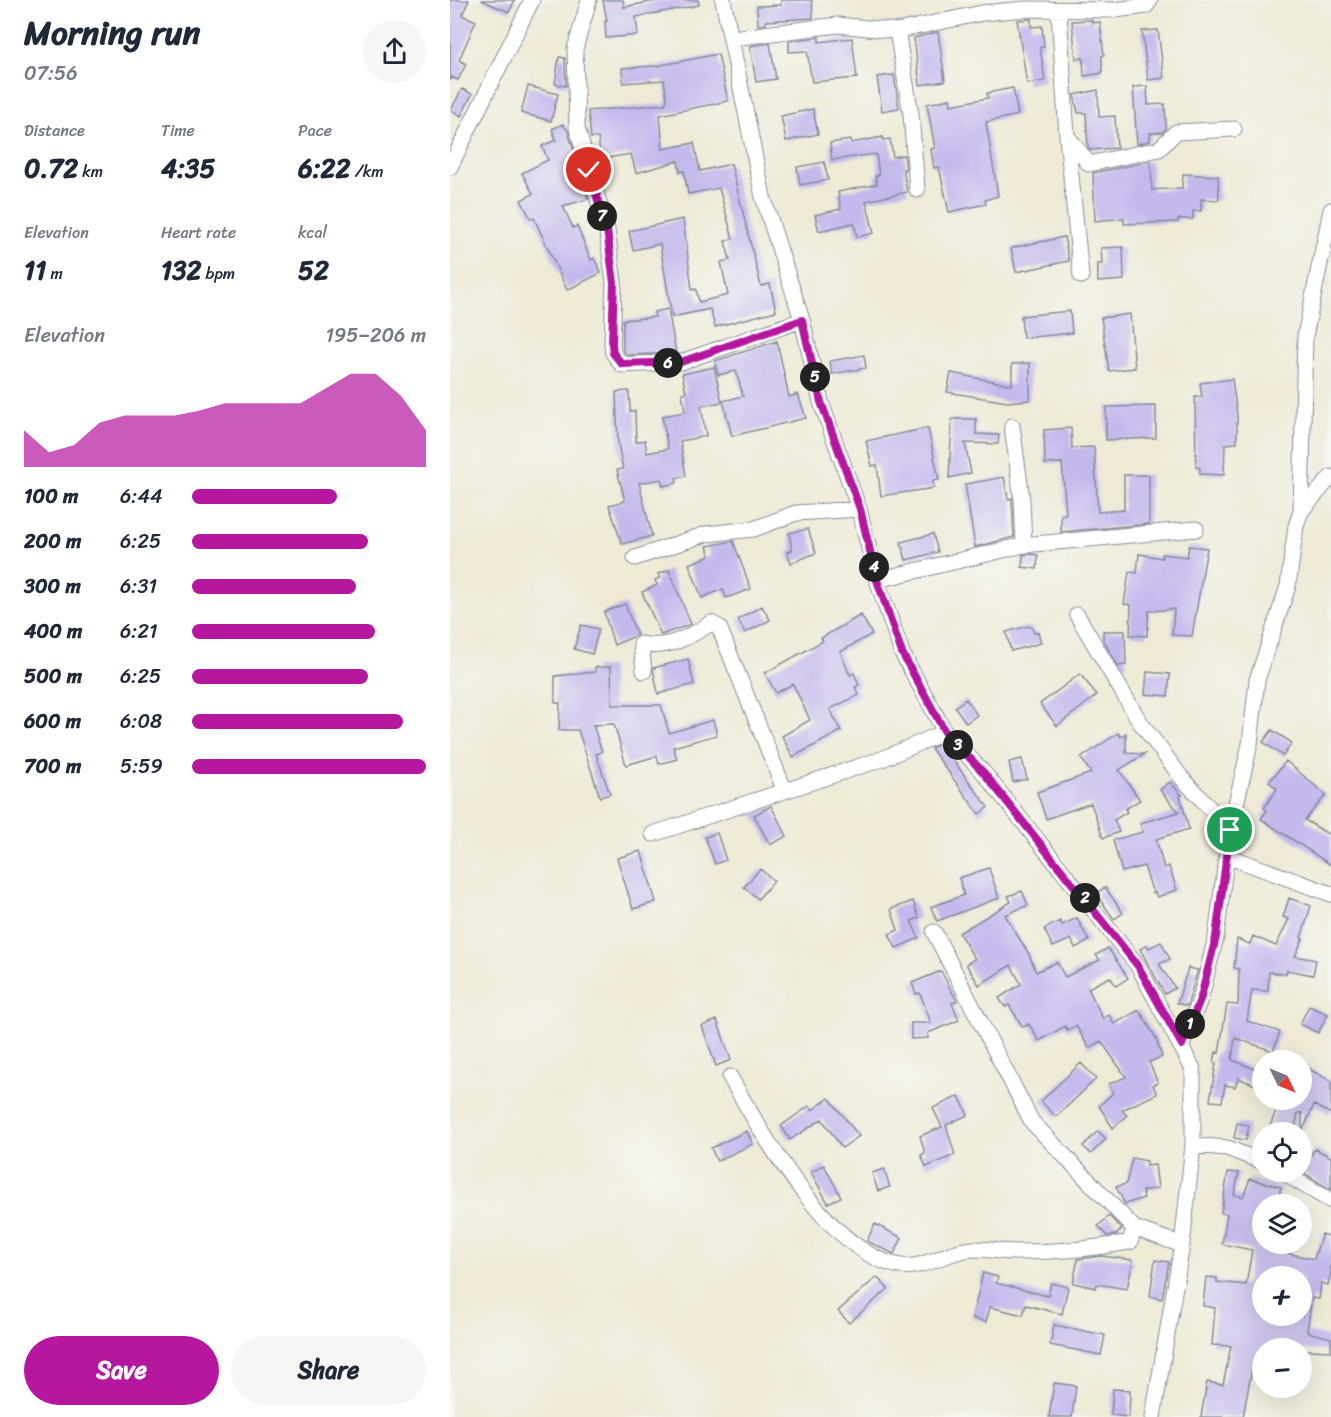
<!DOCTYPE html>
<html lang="en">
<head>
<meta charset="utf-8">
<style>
  body { margin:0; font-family:Sriracha,sans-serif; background:#f6f6f7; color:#1f2937; height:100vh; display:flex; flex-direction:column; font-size:22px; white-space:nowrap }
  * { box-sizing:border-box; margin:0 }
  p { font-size:20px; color:#747a83 }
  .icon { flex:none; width:33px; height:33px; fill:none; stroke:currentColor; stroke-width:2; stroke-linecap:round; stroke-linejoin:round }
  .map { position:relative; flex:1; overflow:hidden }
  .sheet { display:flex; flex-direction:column; background:#fff; width:450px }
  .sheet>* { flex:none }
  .needle { width:39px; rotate:133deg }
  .controls { position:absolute; left:802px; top:1050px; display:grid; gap:12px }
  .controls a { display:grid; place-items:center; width:60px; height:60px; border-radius:50%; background:#fff; box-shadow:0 6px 24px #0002; font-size:30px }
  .pin { position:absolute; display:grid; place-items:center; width:51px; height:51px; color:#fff; margin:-26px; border:3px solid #fff; border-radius:50%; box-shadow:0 2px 6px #0007 }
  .km { position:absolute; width:30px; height:30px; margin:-15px; border-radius:50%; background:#222; color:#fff; font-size:16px; line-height:30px; text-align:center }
  .round { display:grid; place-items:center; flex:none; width:63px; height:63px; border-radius:32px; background:#f6f6f7 }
  .head { display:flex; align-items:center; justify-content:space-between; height:102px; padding:0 24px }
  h1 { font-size:33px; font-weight:700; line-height:45px }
  .metrics { display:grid; grid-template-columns:repeat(3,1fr); gap:9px; height:102px; padding:6px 24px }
  .metrics div { display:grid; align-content:center }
  .metrics b { font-size:26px; font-weight:700 }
  .metrics small { font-size:16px; font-weight:400 }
  .metrics p { font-size:16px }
  .chart { height:168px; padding:12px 24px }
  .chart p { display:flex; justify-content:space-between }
  .chart svg { width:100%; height:108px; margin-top:6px; fill:#b5179e; opacity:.7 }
  .action { display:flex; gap:12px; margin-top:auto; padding:12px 24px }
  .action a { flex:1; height:69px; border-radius:36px; background:#b5179e; color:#fff; font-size:24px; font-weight:700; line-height:69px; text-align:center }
  .action a+a { background:#f6f6f7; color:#1f2937 }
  ul { padding:0 24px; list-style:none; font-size:20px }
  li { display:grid; grid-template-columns:96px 72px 1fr; align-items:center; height:45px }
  li i { height:15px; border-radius:8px; background:#b5179e }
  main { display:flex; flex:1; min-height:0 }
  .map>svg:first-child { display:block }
  .building { fill:#c5b8ed; fill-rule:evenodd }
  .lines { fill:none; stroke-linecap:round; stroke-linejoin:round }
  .street-casing { stroke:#848c9a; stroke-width:17 }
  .street { stroke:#fff; stroke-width:15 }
  .route-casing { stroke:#fff; stroke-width:12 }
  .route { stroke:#b5179e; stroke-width:8 }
</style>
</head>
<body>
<main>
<section class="sheet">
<div class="head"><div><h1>Morning run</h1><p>07:56</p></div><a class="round"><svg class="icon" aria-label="share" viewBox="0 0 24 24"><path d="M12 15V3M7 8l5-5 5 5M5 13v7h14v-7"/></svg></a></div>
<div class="metrics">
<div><p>Distance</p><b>0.72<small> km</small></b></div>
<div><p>Time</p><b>4:35</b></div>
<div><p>Pace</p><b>6:22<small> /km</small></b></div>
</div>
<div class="metrics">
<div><p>Elevation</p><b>11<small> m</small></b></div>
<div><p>Heart rate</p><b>132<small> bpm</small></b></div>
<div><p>kcal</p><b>52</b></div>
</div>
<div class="chart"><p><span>Elevation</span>195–206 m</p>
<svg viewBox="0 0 160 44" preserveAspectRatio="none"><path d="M0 44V29L10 38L20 35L30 26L40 23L50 23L60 23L70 21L80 18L90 18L100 18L110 18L120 12L130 6L140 6L150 15L160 29V44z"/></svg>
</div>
<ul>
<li><b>100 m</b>6:44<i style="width:62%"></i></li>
<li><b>200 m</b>6:25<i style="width:75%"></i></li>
<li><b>300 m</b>6:31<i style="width:70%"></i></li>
<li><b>400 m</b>6:21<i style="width:78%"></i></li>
<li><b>500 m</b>6:25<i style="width:75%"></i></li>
<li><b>600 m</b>6:08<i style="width:90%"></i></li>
<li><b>700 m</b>5:59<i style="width:100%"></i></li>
</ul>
<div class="action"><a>Save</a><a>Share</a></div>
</section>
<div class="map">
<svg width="881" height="1417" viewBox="0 0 881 1417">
  <rect width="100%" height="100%" fill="#f6f6f2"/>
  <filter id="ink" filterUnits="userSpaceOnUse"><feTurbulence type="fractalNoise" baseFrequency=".0167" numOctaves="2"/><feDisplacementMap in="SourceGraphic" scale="12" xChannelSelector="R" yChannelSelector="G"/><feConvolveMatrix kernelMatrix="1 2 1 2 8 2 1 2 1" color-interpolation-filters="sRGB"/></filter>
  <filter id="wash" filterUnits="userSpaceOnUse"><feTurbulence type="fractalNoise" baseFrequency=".008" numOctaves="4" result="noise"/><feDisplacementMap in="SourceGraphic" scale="24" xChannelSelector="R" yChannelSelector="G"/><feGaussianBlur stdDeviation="1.35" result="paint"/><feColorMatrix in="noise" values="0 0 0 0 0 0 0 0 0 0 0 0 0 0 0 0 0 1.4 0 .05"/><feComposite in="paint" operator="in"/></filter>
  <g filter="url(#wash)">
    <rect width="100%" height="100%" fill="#eeead6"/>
    <g id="blocks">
      <path class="building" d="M0 0H19L12 15 26 21 9 60 16 64 8 80 2 77 0 81Z
        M31 0H65L59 12Z
        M153 0H173L174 7 210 0H248L249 5 186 17 188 35 156 38 155 21H157Z
        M331 0H362L363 18 316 21V24L308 25 307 6 331 5Z
        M581 19V27L592 26 594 47H590L595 81 577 84 567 20Z
        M642 20 643 23 650 22 654 55 652 56V73L634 76 633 58 626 59 622 21Z
        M708 30 714 78 698 80 692 31Z
        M488 32 495 81 470 85 464 38Z
        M369 37V42L402 38 407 78 362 82 357 51 339 52V41Z
        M320 43 326 79 306 82 300 46Z
        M268 54 278 101 210 115 213 149 244 143 250 171 281 164 311 286 320 284 326 311 265 327 260 309 222 317 210 244 183 250 179 231 233 219 242 290 246 289 249 302 278 295 271 262 280 260 275 241 283 239 269 188 238 194 234 171 230 172 228 161 186 173 181 154 151 159 148 138H141L138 111 215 104 217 100 214 80 173 83 172 68 207 66Z
        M109 57 115 58 116 86 105 84Z
        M444 75 449 108 432 111 427 77Z
        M78 86 108 94 101 121 71 113Z
        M697 86 698 105 715 104 716 128 713 132 700 133V141L687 144 683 87Z
        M563 88 568 115 536 122 548 196 535 200 536 204 499 212 489 167 484 168 481 149 485 148 477 104 500 99 501 105 538 98 537 93Z
        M12 89 22 94 11 116 1 110Z
        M648 90 649 117 665 116 667 148 640 150 638 147 636 113H628L624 95Z
        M363 109 368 134 336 141 331 116Z
        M113 124 118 131 138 199 113 206 123 228 127 226 141 260 144 258 151 273 117 290 84 218 81 219 71 200 83 194 72 173 98 160 92 146 106 140 102 129Z
        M433 137V140L440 139 443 157 454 155 456 169H453L457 192 416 201 424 233 407 237 404 223 369 231 365 215 391 209 388 192 427 184 425 176 429 175 426 154 382 160 380 143 400 140 401 143Z
        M701 161 702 190 732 188 733 174 768 176 769 200 751 199V211H743V219H728V222L674 224V218L645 221 643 173Z
        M374 162 378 180 350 185 347 167Z
        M614 237 619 261 566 272 561 248Z
        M673 247 674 280 648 282V264H652L651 248Z
        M218 309 226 353 177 355 173 350V320L205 317 204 312Z
        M620 311 622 333 573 338 571 316Z
        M680 314 685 368 659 371 651 318Z
        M327 341 339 397 348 394 356 418 282 436 273 401 293 396 286 371 268 375 265 361Z
        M414 355 416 368 382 374 380 361Z
        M580 363V400L557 402 497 392 501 373 562 385V364Z
        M264 367 272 402 251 406 256 436 230 441 236 476 226 478 227 483 213 486 211 479 189 483 202 536 172 544 159 505 175 501 167 470 173 469 168 443 166 392 179 391 180 411H185L186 442 195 440 197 453 218 449 212 416 235 412 232 393 236 392 232 374Z
        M782 379 787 415V443L775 444 774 475 750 474V468L746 467 745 397H752L750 383Z
        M706 406V438L656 440V407Z
        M502 419H526V434L549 435 548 444 515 443 521 473 499 478Z
        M478 428 489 480 483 481 484 488 431 496 427 465 422 466 416 441Z
        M621 428 622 448 644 447 648 512 674 510V475H699V524L611 532V515L616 514 612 463 595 464 594 430Z
        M554 477 558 499 562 498 564 537 525 547 515 484Z
        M358 529 366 553 341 563 337 552 342 550 339 533Z
        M483 534 488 552 456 560 451 542Z
        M283 541 301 589 276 598 273 589 252 598 239 564 260 556 257 546Z
        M739 546 757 548 742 636 722 635 724 609 699 611 697 636 680 635 681 605 674 604 679 572 687 573 689 554 712 558V554L737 557Z
        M580 554 588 555 587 569 572 567 573 555Z
        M219 570 241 624 211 635 192 592 207 585 205 580 210 578 208 574Z
        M175 604 187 635 164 645 154 612Z
        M312 606 320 620 295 633 288 619Z
        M411 615 422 634 390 652 400 675 404 673 409 685 405 687 409 695 380 709 391 731 343 757 332 736 360 720 343 684 326 693 315 673 373 641 371 638Z
        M131 625 149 629 142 654 124 649Z
        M578 626 582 628 584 633 588 632 591 643 561 651 556 632Z
        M653 631H675L676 665 668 666 653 639Z
        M238 659 244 684 208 694 203 668Z
        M145 667H161L162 705H211L219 733 263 720 267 735 223 747 227 759 209 764 207 756 176 765 164 724 143 725 152 752 146 754 160 794 150 797 128 730H109L110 703H105V676L145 672Z
        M697 672 720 674 718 696 695 694Z
        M630 674 647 695 607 726 590 704Z
        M516 699 527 715 516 723 505 707Z
        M822 730 842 743 833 756 813 742Z
        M668 733 671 737 676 733V753L695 754 669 770 690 800 675 809 677 812 664 820 669 832 653 838 641 803 596 819 587 792 641 773 631 758Z
        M491 744 538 807 529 814 481 748Z
        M572 759 577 779 563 782 559 762Z
        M836 761 876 795 855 820 881 836V865L811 819 817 810 814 808 827 789 819 782Z
        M720 782 732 795 730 796 739 829 706 839 714 868 719 866 727 890 707 897 705 892 703 893 694 866 672 872 663 840 693 832 690 823 729 812 710 790Z
        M321 806 337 836 320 845 304 815Z
        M267 833 276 860 265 864 255 837Z
        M191 851 206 902 183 909 167 858Z
        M539 868 549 898 487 921 481 907 514 895 509 878Z
        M310 869 324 881 308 899 294 887Z
        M655 887 673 913 664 919 646 894Z
        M572 891 578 905 555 915 579 954 586 972 607 962 615 977 650 960 646 955 658 948 678 978 666 986 660 977 638 988 653 1019 659 1015 664 1024 689 1010 706 1038 712 1057 699 1062 708 1083 703 1085 707 1094 672 1110 677 1116 663 1128 649 1106 663 1093 659 1084 676 1077 651 1041 639 1048 626 1026 617 1030 615 1026 589 1041 579 1024 573 1027 559 1005 555 1007 549 998 571 984 561 965 529 985 516 964 525 959 509 933 561 902 558 896Z
        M839 898 861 906 851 938 853 939 845 956 866 960 863 975 837 970 836 974 819 972 818 991 802 990 797 1021 830 1032 823 1051 785 1038 782 1060 813 1072V1088L788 1078 785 1087 775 1085 772 1102 760 1101 766 1063H764L766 1052 769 1053 777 1004 788 1005 789 969 784 968 787 939 800 944 803 936 826 946 839 919 833 917Z
        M463 901 469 918 461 921 469 938 446 948 439 934 448 930 441 909Z
        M627 918 639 941 625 948 621 939 603 947 594 929 610 921 612 925Z
        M711 942 720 959 709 964 725 988 715 994 690 949 697 945 699 948Z
        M738 968 748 970 737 1006 727 1003Z
        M491 971 507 1001 502 1003 509 1020 478 1033V1038L461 1039V1023H481L470 993 466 994 462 983Z
        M859 1006 878 1014 868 1033 850 1024Z
        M267 1020 281 1060 266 1066 252 1026Z
        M631 1063 646 1079 606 1117 591 1101Z
        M852 1065 881 1081V1114L864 1105 852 1132V1113H848L844 1132 819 1129 830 1100H852Z
        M509 1096 518 1115 496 1125 505 1155 476 1167 471 1155 475 1153 470 1136 492 1127 483 1108Z
        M379 1098 409 1136 392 1148 372 1119 340 1140 331 1126 359 1106 362 1110Z
        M787 1123 799 1125 796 1140 784 1138Z
        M297 1131 303 1144 267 1161 261 1148Z
        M648 1131 656 1139 641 1154 633 1146Z
        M865 1149 881 1157V1190L852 1172V1150L861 1155Z
        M682 1158 697 1161 696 1166 705 1165 708 1188 692 1191 694 1198 675 1204 666 1187 676 1184Z
        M374 1165 391 1197 378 1203 361 1172Z
        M434 1169 440 1187 428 1191 422 1173Z
        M778 1172 789 1173 784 1195 793 1197 800 1179 831 1187 827 1204H813V1244H823L821 1250 864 1259 872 1234 881 1237V1272L878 1285 871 1283 869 1299 862 1298 857 1332 881 1338V1351L813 1348V1371L802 1368 793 1417H751L757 1382 773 1385 781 1346 762 1345 765 1308 753 1306 756 1277 767 1278V1282L796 1285 802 1250 772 1244 777 1214 771 1213ZM819 1272 852 1276V1316H813V1276H818Z
        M659 1216 672 1229 666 1235 657 1236 648 1226Z
        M425 1224 452 1238 444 1254 417 1241Z
        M651 1256 683 1260 677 1289 647 1284 646 1288 623 1283 628 1259Z
        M705 1260 719 1262 712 1299 700 1296Z
        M533 1273 548 1277 546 1283 598 1296 601 1283 618 1287 612 1314 576 1305 573 1315 540 1307 536 1322 522 1318Z
        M427 1277 438 1289 399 1323 388 1311Z
        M604 1325 655 1335 651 1355 600 1345Z
        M604 1383 626 1386 622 1417H599Z
        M663 1389 680 1390 679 1417 661 1415Z"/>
    </g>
  </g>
  <g filter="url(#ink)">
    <use href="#blocks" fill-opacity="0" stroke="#848c9a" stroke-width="1.5"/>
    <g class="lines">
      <g class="street-casing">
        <path id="street" d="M139 0 125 49 127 128 157 230 164 283 162 344 163 353 172 365 231 362 352 320
          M273 0 313 197 352 320 371 402 409 509 427 580 452 653 495 732 534 773 688 966 743 1069V1145L732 1245 703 1417
          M609 12 617 136 631 276
          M447 31 461 114 467 190
          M282 38 388 25 447 31 532 13 575 9 665 10 696 6 700 0
          M617 136 639 164 709 149 726 132 784 129
          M0 167 82 0
          M562 426 572 499 574 545
          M851 511 855 336 881 210
          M185 558 256 534 304 529 346 513 409 509
          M427 580 574 545 746 529
          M627 615 690 722 731 777 780 830
          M194 671 191 644C216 650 240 637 261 623L269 627 334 789
          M203 834 432 759 495 732
          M777 856 881 894
          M484 932 582 1122 684 1228 732 1245
          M732 1045 751 997 766 937 780 830 800 744 807 680 838 586 846 526 851 511 881 477
          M280 1077C313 1135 379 1254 450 1266 475 1270 499 1249 525 1249 539 1249 552 1252 566 1252 604 1252 643 1249 680 1242L684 1228
          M743 1145 777 1148 813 1162
          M832 1172 881 1201"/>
      </g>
      <use href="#street" class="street"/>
    </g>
  </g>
  <g class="lines" filter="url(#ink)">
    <g class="route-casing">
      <path id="route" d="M139 170 157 230 164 283 162 344 163 353 172 364 231 362 352 320 371 402 410 509 427 580 452 653 495 732 534 773 688 966 732 1045 751 997 766 937 780 830"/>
    </g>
    <use href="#route" class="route"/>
  </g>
</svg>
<div class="controls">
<a><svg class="needle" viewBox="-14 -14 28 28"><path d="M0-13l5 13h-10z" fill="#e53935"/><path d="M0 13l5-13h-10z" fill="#747a83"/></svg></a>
<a><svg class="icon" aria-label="locate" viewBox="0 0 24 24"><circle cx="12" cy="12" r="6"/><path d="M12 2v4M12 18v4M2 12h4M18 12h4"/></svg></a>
<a><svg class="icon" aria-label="layers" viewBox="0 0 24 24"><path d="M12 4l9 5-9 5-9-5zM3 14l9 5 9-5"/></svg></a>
<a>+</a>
<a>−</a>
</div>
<div class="pin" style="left:780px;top:830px;background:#1e9e55"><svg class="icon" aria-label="arrive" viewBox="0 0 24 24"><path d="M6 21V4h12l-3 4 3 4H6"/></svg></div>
<div class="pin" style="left:139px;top:170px;background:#d93025"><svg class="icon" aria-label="check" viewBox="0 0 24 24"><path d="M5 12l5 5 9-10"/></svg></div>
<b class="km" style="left:740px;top:1024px">1</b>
<b class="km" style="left:635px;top:898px">2</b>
<b class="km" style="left:508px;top:745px">3</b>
<b class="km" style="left:424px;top:567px">4</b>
<b class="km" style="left:365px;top:377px">5</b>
<b class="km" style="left:218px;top:363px">6</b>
<b class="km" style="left:152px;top:216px">7</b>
</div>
</main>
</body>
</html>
